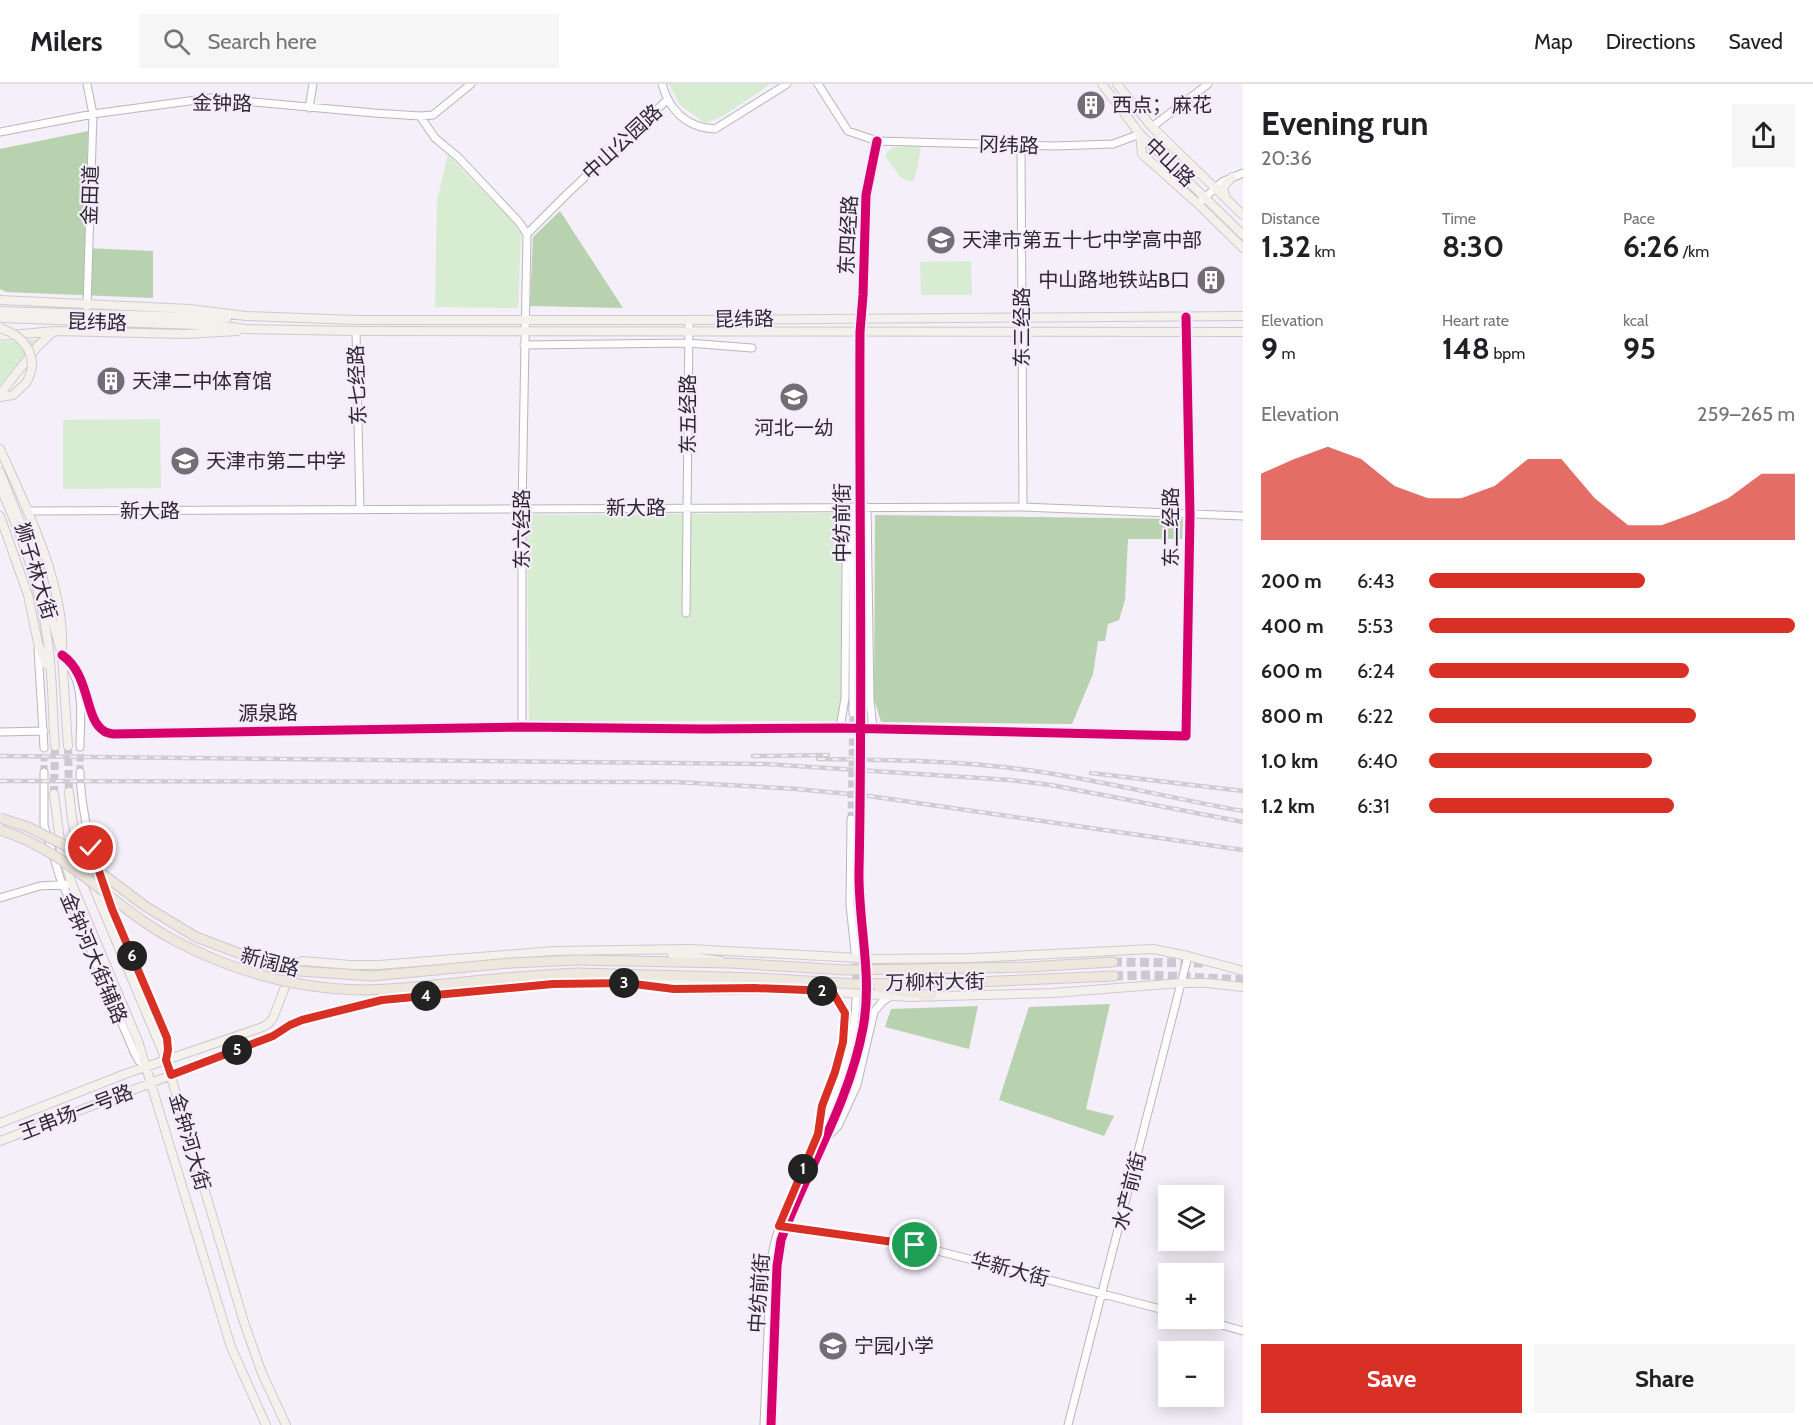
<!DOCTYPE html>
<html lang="en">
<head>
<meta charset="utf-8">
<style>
  body { margin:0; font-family:Cabin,"Noto Sans SC",sans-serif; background:#f6f6f6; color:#202124; height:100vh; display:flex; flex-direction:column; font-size:22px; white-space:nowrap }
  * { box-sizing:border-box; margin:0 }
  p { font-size:20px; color:#757577 }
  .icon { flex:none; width:33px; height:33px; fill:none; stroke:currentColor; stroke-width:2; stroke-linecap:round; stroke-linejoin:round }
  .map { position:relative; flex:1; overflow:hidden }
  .panel { display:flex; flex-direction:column; background:#fff; width:570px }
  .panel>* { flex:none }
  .tools { position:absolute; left:1158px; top:1101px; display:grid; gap:12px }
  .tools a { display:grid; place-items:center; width:66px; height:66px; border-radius:0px; background:#fff; box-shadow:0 3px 15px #0003; font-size:30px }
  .pin { position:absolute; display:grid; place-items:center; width:51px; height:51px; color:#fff; margin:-26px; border:3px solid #fff; border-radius:50%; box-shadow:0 2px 6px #0007 }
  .km { position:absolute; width:30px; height:30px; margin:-15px; border-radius:50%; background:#222; color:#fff; font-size:16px; line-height:30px; text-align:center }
  .round { display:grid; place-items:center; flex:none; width:63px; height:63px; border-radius:0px; background:#f6f6f6 }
  .head { display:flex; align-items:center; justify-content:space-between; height:102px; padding:0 18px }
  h1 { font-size:33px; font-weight:700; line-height:45px }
  .figures { display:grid; grid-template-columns:repeat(3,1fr); gap:9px; height:102px; padding:6px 18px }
  .figures div { display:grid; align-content:center }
  .figures b { font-size:30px; font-weight:700 }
  .figures small { font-size:16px; font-weight:400 }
  .figures p { font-size:16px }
  .chart { height:168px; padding:12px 18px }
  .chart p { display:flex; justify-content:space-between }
  .chart svg { width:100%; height:108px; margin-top:6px; fill:#d93025; opacity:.7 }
  .primary-button { display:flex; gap:12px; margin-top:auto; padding:12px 18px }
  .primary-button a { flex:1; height:69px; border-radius:0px; background:#d93025; color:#fff; font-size:24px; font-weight:700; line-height:69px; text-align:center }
  .primary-button a+a { background:#f6f6f6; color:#202124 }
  ul { padding:0 18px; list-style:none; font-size:20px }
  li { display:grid; grid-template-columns:96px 72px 1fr; align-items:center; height:45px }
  li i { height:15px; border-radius:8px; background:#d93025 }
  header { display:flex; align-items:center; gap:36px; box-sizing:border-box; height:84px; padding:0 30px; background:#fff; border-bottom:2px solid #e0e0e0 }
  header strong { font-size:28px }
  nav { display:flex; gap:33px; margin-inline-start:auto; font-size:21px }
  .search { width:420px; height:54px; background:#f6f6f6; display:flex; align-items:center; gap:15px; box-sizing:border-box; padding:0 21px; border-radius:0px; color:#757577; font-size:22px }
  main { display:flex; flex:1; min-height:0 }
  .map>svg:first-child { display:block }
  .green { fill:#d7ecd0 }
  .forest { fill:#b8d2af }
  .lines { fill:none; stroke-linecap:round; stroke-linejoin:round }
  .minor-tunnel { stroke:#ccc7d0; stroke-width:7; stroke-dasharray:7 3.5; stroke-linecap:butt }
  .major-tunnel { stroke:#ccc7d0; stroke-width:8; stroke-dasharray:8 4; stroke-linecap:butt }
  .highway-tunnel { stroke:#ccc7d0; stroke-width:9; stroke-dasharray:9 4.5; stroke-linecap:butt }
  .minor-casing { stroke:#b9b5bd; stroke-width:9 }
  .major-casing { stroke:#cdcacf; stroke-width:10 }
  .highway-casing { stroke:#cdcacf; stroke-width:11 }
  .minor { stroke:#fdfdfe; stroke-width:7 }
  .major { stroke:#f4f0eb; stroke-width:8 }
  .highway { stroke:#ede7de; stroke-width:9 }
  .rail-casing { stroke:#cfcdcf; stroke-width:4.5 }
  .rail { stroke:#f4ebfc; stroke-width:2; stroke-dasharray:7; stroke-linecap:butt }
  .major-bridge-casing { stroke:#cdcacf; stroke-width:10; stroke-linecap:butt }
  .highway-bridge-casing { stroke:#cdcacf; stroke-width:11; stroke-linecap:butt }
  .major-bridge { stroke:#f4f0eb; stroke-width:8 }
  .highway-bridge { stroke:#ede7de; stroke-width:9 }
  .cycleway-casing { stroke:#f4ebfc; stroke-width:13 }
  .cycleway { stroke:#d6006c; stroke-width:9 }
  .route-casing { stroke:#fff; stroke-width:12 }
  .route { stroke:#d93025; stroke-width:8 }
  .labels { text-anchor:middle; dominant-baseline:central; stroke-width:4.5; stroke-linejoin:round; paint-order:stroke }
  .street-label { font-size:20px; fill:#2d2930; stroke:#f4ebfc }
  .poi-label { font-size:20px; fill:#2d2930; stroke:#f4ebfc; text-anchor:start }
</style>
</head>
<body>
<header>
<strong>Milers</strong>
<div class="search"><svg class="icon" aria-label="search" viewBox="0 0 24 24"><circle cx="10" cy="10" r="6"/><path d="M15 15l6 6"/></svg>Search here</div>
<nav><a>Map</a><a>Directions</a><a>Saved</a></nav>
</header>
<main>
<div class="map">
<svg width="1243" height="1341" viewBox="0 0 1243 1341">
  <rect width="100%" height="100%" fill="#f4eff8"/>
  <path class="green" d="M669 0H770L725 31 705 39 680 21Z
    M921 62 918 81 913 98 901 94 886 73V69L894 63Z
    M448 71 513 138 521 150 518 224 435 223 437 116Z
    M971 177 972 211H921L920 178Z
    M39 255 0 301V258Z
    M160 335 161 404 63 405V336Z
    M840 429 843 637H529L527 431Z"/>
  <path class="forest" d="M88 47 85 164 153 167V214L6 208 0 205V65Z
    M560 127 623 224 530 222 533 153Z
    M875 431 1183 435 1182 455H1128L1125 516 1119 536 1108 540 1105 557H1098L1093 590 1072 640 881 638 874 615Z
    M1110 920 1086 1025 1114 1032 1104 1052 999 1016 1029 923Z
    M978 922 969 965 885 943 891 925Z"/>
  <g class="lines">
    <path class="minor-tunnel" d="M860 630 861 736
      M44 688V664
      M80 688V663
      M851 735 853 629
      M855 869 856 903
      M865 870 866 904"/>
    <path class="major-tunnel" d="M68 662 69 708
      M54 710 55 662"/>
    <path class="highway-tunnel" d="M1113 878 1205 879
      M1114 892 1151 891 1243 896"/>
    <g class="minor-casing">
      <path id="minor" d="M662 0C669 26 687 44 715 45L787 0
        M818 0 848 47 877 57 1054 62 1113 60 1140 50
        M309 24 313 0
        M420 32 435 54 459 74 519 138 527 150 522 424V643
        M1152 43 1208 0
        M0 48 93 30 211 14 374 29 420 32 433 31 471 0
        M1021 62 1023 423
        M1198 120 1222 98 1243 89
        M527 150 567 110 667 16
        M87 222 93 30 87 0
        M356 247 360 426
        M524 261 688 259 752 264
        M867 423 870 617 873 644
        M28 427 1023 423 1243 432
        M853 431V629
        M686 529 689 236
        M38 565 44 664
        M62 571C91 591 84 635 104 647 106 649 110 649 113 650L522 643 704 645 840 644 1186 652 1190 431 1186 233
        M70 583C85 605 80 638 80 663
        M860 630V248L863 211 866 111 877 57
        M840 644 845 614 846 475 848 434 853 423
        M0 648 44 647
        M44 688V741L60 794 134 968 139 977 146 982
        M80 688C83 783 133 867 167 954L168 966 166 976
        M851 735 850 821 855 867
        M861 736 859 817 865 867
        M0 814 40 802 72 800
        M819 1044C821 1014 854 953 845 927 842 920 837 913 832 907
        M828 1052 838 1042 857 1001 874 928 882 918 891 912
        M782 1142 915 1161 1168 1227
        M1197 1234 1243 1247
        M764 1341 771 1178C775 1147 788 1121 800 1092 825 1035 854 979 856 915
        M771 1341 779 1168 786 1143 850 997 863 943 866 915
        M1068 1341 1188 872"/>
    </g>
    <g class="major-casing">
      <path id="major" d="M1102 0 1140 50 1243 151
        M1117 0 1152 43 1243 131
        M1140 50 1142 70 1198 120 1243 164
        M1225 111 1223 103 1232 93
        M0 216 190 225 246 232 356 236H689L1243 232
        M0 227 227 234
        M0 234 224 242 246 245 356 247 1243 248
        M0 252 54 247 186 250 237 247
        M0 310 38 262 54 247
        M0 313 13 311 26 299
        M0 365C26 422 65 501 62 565
        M0 388 34 472 62 571 68 662
        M0 403C22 451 39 500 47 552 53 588 52 626 55 662
        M0 432 28 511 38 559 46 580
        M69 708 72 735 78 766 166 976 243 1235 261 1287 286 1341
        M54 710 61 765 72 800 138 957 231 1263 266 1341
        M672 870 721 877
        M642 902 711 906 788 905 910 913 1053 909 1181 899H1207L1243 903
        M0 1039 125 990 260 944 268 940 273 934 292 885 297 879 303 877 350 881H379L554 867 690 865 877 875 972 874 1153 865 1188 872 1243 887
        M0 1057 273 952 290 941 302 936 382 916 497 904 553 900 728 897"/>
    </g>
    <g class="highway-casing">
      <path id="highway" d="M577 876 730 879 847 886 1028 883 1113 878
        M577 889 758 894 856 900 975 898 1114 892
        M879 904 932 912"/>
    </g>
    <use href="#minor" class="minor"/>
    <use href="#major" class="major"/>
    <use href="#highway" class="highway"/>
    <g class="rail-casing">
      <path id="rail" d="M0 672 766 680 1010 696 1051 701 1243 738
        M753 672 828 671
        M818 675C886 676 952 676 1019 685 1094 694 1168 714 1243 727
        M1091 689 1243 707
        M0 697 675 698 797 705 869 712 1243 766"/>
    </g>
    <use href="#rail" class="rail"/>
    <g class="major-bridge-casing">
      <path id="major-bridge" d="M0 244C25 252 41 274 26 299"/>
    </g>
    <g class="highway-bridge-casing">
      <path id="highway-bridge" d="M0 734 28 743 64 761 145 822 196 853 262 878 299 887 372 892 511 879 577 876
        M0 746C69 767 111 822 172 855 231 887 297 905 364 906 397 906 431 901 464 898 501 894 539 891 577 889"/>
    </g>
    <use href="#major-bridge" class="major-bridge"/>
    <use href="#highway-bridge" class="highway-bridge"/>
    <g class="cycleway-casing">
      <path id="cycleway" d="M62 571C91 591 84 635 104 647 106 649 110 649 113 650L522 643 704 645 840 644 1186 652 1190 431 1186 233
        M771 1341 777 1182 781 1156C807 1085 849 1020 863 944 873 892 858 839 859 787 863 607 859 428 860 248L863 211 866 111 877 57"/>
    </g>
    <use href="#cycleway" class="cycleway"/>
  </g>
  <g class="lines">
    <g class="route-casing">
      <path id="route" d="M91 764 112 825 167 954 168 966 166 976 171 991 273 952 290 941 302 936 382 916 553 900 626 899 674 905 754 904 832 907 845 929 843 958 835 988 822 1022 818 1050 779 1142 915 1161"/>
    </g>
    <use href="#route" class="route"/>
  </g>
  <defs>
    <g id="building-disc" transform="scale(1.5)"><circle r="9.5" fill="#736e76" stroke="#f4ebfc"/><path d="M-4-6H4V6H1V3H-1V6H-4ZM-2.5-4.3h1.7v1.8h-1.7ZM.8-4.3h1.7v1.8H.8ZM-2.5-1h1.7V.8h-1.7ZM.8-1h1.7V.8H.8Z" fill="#fff"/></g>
    <g id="school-disc" transform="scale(1.5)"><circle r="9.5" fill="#736e76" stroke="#f4ebfc"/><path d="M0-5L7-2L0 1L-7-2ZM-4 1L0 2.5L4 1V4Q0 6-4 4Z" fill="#fff"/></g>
  </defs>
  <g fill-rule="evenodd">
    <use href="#building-disc" x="1091" y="21"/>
    <use href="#school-disc" x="941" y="156"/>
    <use href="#building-disc" x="1211" y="196"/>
    <use href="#building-disc" x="111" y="297"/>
    <use href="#school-disc" x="794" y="313"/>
    <use href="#school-disc" x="185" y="377"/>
    <use href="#school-disc" x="833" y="1262"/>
  </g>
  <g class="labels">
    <g class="street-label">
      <text transform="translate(222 19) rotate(1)">金钟路</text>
      <text transform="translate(622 58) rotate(-43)">中山公园路</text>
      <text transform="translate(1009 61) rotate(2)">冈纬路</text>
      <text transform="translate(1170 78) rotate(44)">中山路</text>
      <text transform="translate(90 111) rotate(-88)">金田道</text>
      <text transform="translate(848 151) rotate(-87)">东四经路</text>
      <text transform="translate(744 235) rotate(-1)">昆纬路</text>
      <text transform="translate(97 238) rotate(2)">昆纬路</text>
      <text transform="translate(1022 243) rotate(-90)">东三经路</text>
      <text transform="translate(357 301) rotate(-92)">东七经路</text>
      <text transform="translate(688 330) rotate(-90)">东五经路</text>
      <text x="636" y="424">新大路</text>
      <text x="150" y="427">新大路</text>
      <text transform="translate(842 439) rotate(-90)">中纺前街</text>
      <text transform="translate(1171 443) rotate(-90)">东二经路</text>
      <text transform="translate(522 445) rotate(-90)">东六经路</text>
      <text transform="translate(36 487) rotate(73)">狮子林大街</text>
      <text transform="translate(268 629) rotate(-1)">源泉路</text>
      <text transform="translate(94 874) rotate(67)">金钟河大街辅路</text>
      <text transform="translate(270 878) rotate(15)">新阔路</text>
      <text transform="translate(935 898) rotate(-1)">万柳村大街</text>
      <text transform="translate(76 1028) rotate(-21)">王串场一号路</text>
      <text transform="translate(190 1058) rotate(74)">金钟河大街</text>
      <text transform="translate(1129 1107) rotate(-76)">水产前街</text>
      <text transform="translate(1010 1185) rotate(15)">华新大街</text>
      <text transform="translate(759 1209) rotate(-86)">中纺前街</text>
    </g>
    <g class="poi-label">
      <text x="1112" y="21">西点；麻花</text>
      <text x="962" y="156">天津市第五十七中学高中部</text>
      <text x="1190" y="196" text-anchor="end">中山路地铁站B口</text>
      <text x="132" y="297">天津二中体育馆</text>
      <text x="794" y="344" text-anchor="middle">河北一幼</text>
      <text x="206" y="377">天津市第二中学</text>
      <text x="854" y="1262">宁园小学</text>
    </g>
  </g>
</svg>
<div class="tools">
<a><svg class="icon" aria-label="layers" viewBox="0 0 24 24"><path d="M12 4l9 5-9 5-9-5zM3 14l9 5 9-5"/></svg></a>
<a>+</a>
<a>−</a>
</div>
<div class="pin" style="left:915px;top:1161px;background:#1e9e55"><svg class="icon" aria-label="arrive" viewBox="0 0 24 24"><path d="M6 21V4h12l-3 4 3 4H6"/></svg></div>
<div class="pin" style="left:91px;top:764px;background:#d93025"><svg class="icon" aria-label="check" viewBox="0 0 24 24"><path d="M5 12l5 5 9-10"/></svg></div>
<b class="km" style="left:803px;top:1085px">1</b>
<b class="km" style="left:822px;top:907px">2</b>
<b class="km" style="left:624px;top:899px">3</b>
<b class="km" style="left:426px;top:912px">4</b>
<b class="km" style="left:237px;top:966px">5</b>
<b class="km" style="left:132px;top:872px">6</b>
</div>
<section class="panel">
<div class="head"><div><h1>Evening run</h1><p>20:36</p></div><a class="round"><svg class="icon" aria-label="share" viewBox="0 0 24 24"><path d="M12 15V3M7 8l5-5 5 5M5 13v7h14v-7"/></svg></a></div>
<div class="figures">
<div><p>Distance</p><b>1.32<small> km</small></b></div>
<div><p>Time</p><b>8:30</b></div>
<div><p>Pace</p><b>6:26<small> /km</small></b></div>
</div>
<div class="figures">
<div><p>Elevation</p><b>9<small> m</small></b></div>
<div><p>Heart rate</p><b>148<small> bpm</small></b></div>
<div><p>kcal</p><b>95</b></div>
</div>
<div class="chart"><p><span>Elevation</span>259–265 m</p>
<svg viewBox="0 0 160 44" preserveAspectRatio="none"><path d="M0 44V17L10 11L20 6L30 11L40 22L50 27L60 27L70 22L80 11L90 11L100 27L110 38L120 38L130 33L140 27L150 17L160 17V44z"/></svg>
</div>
<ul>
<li><b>200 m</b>6:43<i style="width:59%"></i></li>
<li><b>400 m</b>5:53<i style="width:100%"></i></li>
<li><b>600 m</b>6:24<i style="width:71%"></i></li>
<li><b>800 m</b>6:22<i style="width:73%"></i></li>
<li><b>1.0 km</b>6:40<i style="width:61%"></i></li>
<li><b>1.2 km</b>6:31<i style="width:67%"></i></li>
</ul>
<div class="primary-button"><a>Save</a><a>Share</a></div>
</section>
</main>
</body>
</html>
